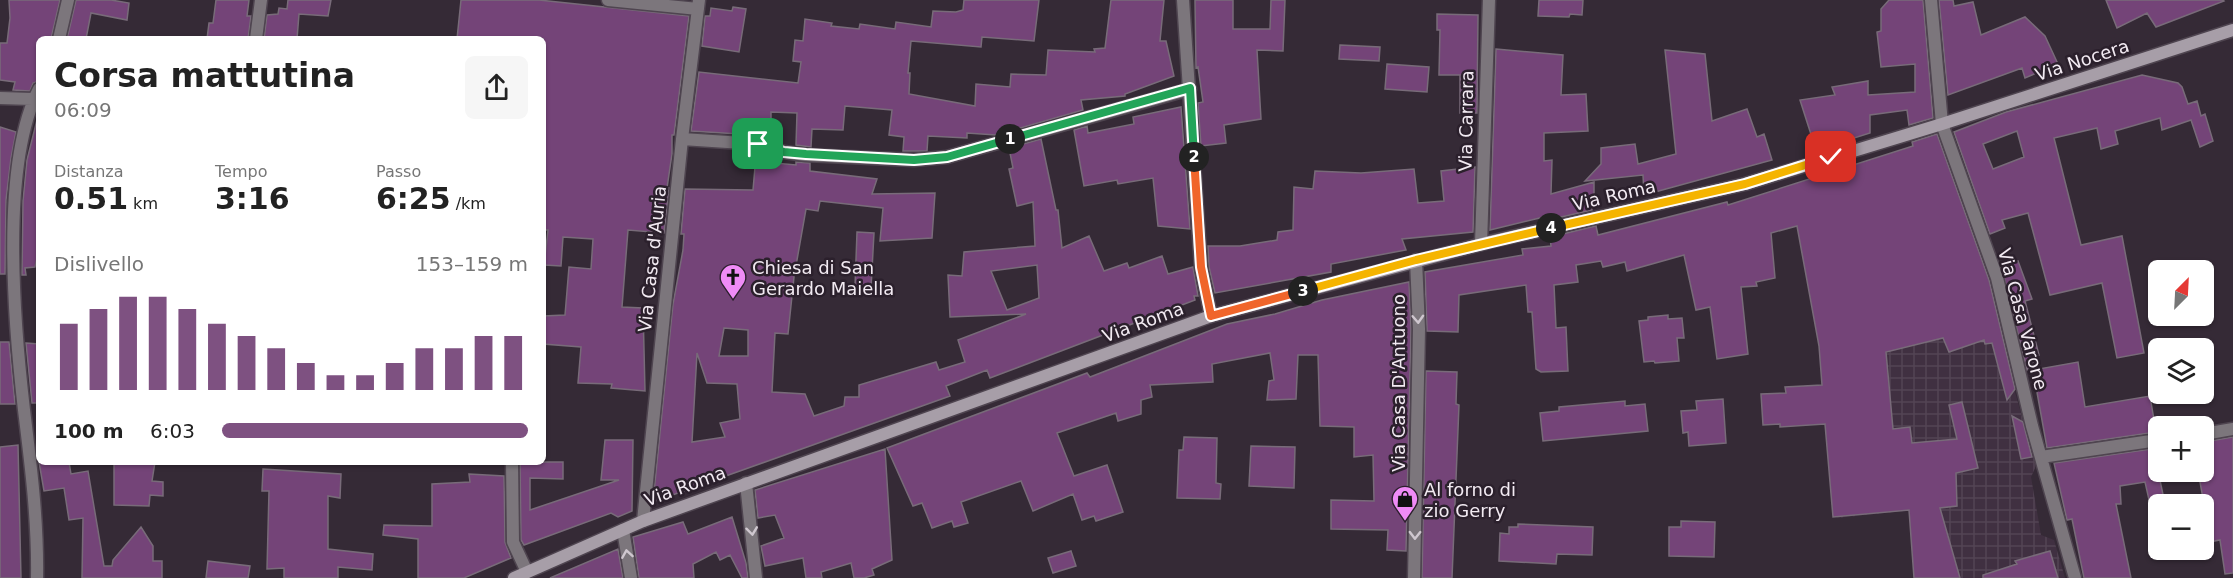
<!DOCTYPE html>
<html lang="it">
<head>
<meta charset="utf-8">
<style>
  body { margin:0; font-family:"DejaVu Sans",sans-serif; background:#f6f6f6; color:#222; height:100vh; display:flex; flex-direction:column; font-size:22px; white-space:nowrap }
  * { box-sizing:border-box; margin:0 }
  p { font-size:20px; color:#767676 }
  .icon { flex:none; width:33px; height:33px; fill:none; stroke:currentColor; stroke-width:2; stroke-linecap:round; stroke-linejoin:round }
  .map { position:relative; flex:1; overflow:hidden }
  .sheet { position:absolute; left:36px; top:36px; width:510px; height:429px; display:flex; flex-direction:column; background:#fff; border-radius:9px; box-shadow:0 2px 4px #0004 }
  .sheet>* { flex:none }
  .needle { width:39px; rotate:24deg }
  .fabs { position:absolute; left:2148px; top:260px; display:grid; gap:12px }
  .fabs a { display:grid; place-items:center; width:66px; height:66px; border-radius:9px; background:#fff; box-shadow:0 2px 4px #0004; font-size:30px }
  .pin { position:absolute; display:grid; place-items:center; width:51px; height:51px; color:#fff; margin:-26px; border-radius:12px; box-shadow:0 3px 9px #0006 }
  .km { position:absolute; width:30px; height:30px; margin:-15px; border-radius:50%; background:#222; color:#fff; font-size:16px; line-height:30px; text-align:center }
  .round { display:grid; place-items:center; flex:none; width:63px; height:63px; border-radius:9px; background:#f6f6f6 }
  .overview { display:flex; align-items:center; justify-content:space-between; height:102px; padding:0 18px }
  h1 { font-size:33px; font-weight:700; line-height:45px }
  .metrics { display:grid; grid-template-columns:repeat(3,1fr); gap:9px; height:102px; padding:6px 18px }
  .metrics div { display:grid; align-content:center }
  .metrics b { font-size:30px; font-weight:700 }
  .metrics small { font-size:16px; font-weight:400 }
  .metrics p { font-size:16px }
  .chart { height:168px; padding:12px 18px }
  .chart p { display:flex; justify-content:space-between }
  .chart svg { width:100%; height:108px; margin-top:6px; stroke:#7e5181; stroke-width:6 }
  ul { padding:0 18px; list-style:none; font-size:20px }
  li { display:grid; grid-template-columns:96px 72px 1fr; align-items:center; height:45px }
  li i { height:15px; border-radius:8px; background:#7e5181 }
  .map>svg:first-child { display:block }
  .industrial { fill:url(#industrial-grid) }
  .building { fill:#744478; stroke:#786b79; stroke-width:1.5; fill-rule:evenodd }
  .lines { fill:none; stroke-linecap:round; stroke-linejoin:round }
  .minor-casing { stroke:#4f4550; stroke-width:15 }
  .secondary-casing { stroke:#4f4550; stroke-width:15 }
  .minor { stroke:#7c767c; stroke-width:12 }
  .secondary { stroke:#a79ea8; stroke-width:12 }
  .oneway { stroke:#cfc7cf }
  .split-1-casing { stroke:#fff; stroke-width:12 }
  .split-2-casing { stroke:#fff; stroke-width:12 }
  .split-3-casing { stroke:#fff; stroke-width:12 }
  .split-4-casing { stroke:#fff; stroke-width:12 }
  .split-5-casing { stroke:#fff; stroke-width:12 }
  .split-1 { stroke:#22a559; stroke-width:8 }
  .split-2 { stroke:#22a559; stroke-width:8 }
  .split-3 { stroke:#f0652b; stroke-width:8 }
  .split-4 { stroke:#f5b400; stroke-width:8 }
  .split-5 { stroke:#f5b400; stroke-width:8 }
  .labels { text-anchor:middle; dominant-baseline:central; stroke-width:5; stroke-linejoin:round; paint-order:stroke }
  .street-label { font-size:18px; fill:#f2eaf2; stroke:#2b202c }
  .poi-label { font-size:18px; fill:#f2eaf2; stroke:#2b202c; text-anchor:start }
</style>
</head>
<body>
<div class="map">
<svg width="2233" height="578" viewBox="0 0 2233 578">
  <defs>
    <pattern id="industrial-grid" width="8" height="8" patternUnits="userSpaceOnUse" patternTransform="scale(1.5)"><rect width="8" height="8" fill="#403041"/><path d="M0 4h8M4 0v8" fill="none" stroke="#534454"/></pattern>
  </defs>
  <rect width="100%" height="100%" fill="#352a36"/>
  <path class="industrial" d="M1969 230 2036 466 2031 477 2041 535 2054 540 2065 578H1921L1913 510 1837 518 1824 347Z"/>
  <path class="building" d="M9 0H60L51 39H39V81L33 83 30 91 13 90 15 82 0 80V43H7L10 18Z
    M76 0H111L129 3 127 20 91 13 86 39H67Z
    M216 0H249L247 16H251L248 39H207L209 23H213Z
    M288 0H331L328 16 299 14 297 39H264L267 15 278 14 279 8 287 9Z
    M461 0H539L689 16 674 135H672V154L667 188H669L664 233 628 230 622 307 643 308 645 391 611 388 612 384 578 383 581 347 543 344V316L565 315 569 267 591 269 593 239 563 237 561 266 544 265 548 230H543V39H457Z
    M964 0H1039L1034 41 982 37 981 47 911 41 908 73H910L909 94 975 106 976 84 1010 87 1011 74 1046 75 1048 50 1095 52 1094 49 1105 48 1111 0H1164L1160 41H1166L1174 76 1125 94V96L1081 100 1083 110 996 135 967 133V138L928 136 927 151H903L904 137 889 135 892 110 845 106 843 130 812 129 811 147 796 145 797 113 771 112V136L691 131 699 72 798 83 801 62 793 61 795 40 803 41 805 19 832 23 831 26 859 29 860 24 895 29 896 22 931 27 933 11 956 12 963 10Z
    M1195 0H1233V29H1270L1271 0H1285L1283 51 1257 50 1261 119 1224 125 1226 143 1201 146 1198 103 1203 102 1198 67 1196 68Z
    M1539 0H1583L1582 15 1570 14 1569 17 1538 16Z
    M1889 0H1923L1933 118 1909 125 1907 110 1870 115V133L1816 150 1800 100 1835 95 1832 87 1868 81V95L1915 92V64L1881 67 1877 32 1881 31V9Z
    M1939 0H1953L1954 6 1973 2 1981 35 2025 17 2045 36 2058 64 2025 78 2022 68 1948 95Z
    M2106 0H2223L2224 1 2156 27 2147 13 2117 28Z
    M733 7 746 9 739 52 702 46 705 16H710L711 8 732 11Z
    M1437 14 1478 15 1477 113H1460V75H1439L1440 30H1437Z
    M1340 45 1380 47 1379 61 1339 59Z
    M1496 49 1563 55 1561 95 1586 94 1588 131 1544 133V161L1552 160 1551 194 1594 182V205H1591L1592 210 1548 220V216L1490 230Z
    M1665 50 1705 54 1712 121 1747 109 1757 137 1764 134 1772 160 1644 195 1643 175 1585 181 1601 164V148L1635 144 1638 164 1676 154Z
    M1387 64 1429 67 1427 92 1385 89Z
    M2142 75 2178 83 2182 87 2188 104 2197 101 2201 116 2205 114 2213 141 2200 147 2191 120 2162 130 2160 118 2115 131 2118 144 2101 149 2097 128 2054 138 2081 245 2122 236 2144 353 2117 358 2102 283 2050 295 2028 213 2002 220 2005 228 1990 234 1954 132 2006 112ZM2017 131 2024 157 1993 169 1983 144Z
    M1181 107 1190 229 1158 226 1153 178 1118 184 1117 180 1084 186 1074 130 1087 126 1088 133 1134 124 1133 117Z
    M39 112V250L35 267 25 268 26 275H22L23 201 27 160Z
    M0 127 16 132 11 158 6 200 5 274H0Z
    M1937 134 1989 280 2015 389 2007 400 1992 343 1985 344 1984 340 1949 352 1943 338 1886 352 1893 429 1910 427 1912 443 1957 439 1949 405 1962 402 1978 468 1956 473 1957 506 1940 508 1960 578H1914L1909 510 1833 517 1825 424 1780 427V424L1763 425 1761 394 1786 393 1785 387 1822 385 1819 346 1797 226 1771 233 1775 278 1756 282 1757 286 1741 287 1748 354 1717 359 1710 307 1696 310 1684 255 1627 271 1625 262 1603 267 1601 261 1576 265 1578 282 1554 285 1556 328 1566 327 1568 371 1541 372 1536 369 1532 312H1528L1526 285 1459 295 1458 332 1427 331 1425 272 1523 255 1522 249 1551 246 1550 237 1596 226 1598 235 1727 202 1728 205 1913 146 1912 142Z
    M1041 139 1056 210H1058L1062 248 1089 236 1104 271 1127 263 1129 268 1162 256 1168 274 1193 267 1198 296H1194L1195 300 990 378 987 370 946 386 950 396 653 502 673 304 683 250 684 234H681L685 189 753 190 755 167 763 168 764 162 796 165V162L810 163V171L877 179 872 194 935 193 932 238 880 241 883 208 820 201 818 211 806 209 794 277 788 334 775 333 772 392 805 394 814 416 844 406 845 397H859V385L936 362 939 370 965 362 958 340 1026 314 950 317 948 275 962 276 964 252 1035 246 1033 202 1017 206 1009 169 1013 168 1009 148ZM1037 265 1039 298 1007 310 991 271ZM724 328 748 330V356H719ZM697 353 707 383 737 384 740 419 720 423 725 437 692 442Z
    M1475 167 1473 232 1402 239 1406 250 1331 264V272L1215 293 1209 267 1208 246H1240L1277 240 1278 232 1293 230 1294 187 1313 189 1315 171 1361 173 1414 169 1418 203 1444 201 1441 171Z
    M857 232 874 233 871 288 855 287Z
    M2018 261 2032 299 2025 301 2039 355 2027 370 2001 265Z
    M1409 282 1411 329 1406 551 1387 550 1388 530 1331 529V500L1374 501 1373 455 1354 457V427L1320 426 1318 355H1298L1296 399 1267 400 1269 381 1274 380 1270 353 1212 364 1213 382 1150 385 1152 397 1141 400V414L1118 421 1116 413 1057 433 1074 476 1107 465 1123 512 1096 521 1094 516 1082 520 1073 494 1033 511 1021 481 961 502 968 523 954 527 952 521 932 528 922 503 913 506 887 448 1087 373 1090 377 1227 324 1275 314 1322 300Z
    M1668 315V319L1682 318 1684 338H1677L1679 361 1655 363 1654 361 1644 362 1639 321 1648 320V317Z
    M0 342H9L15 404H0Z
    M26 343 39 344V403H32Z
    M2078 362 2085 407 2150 396 2156 432 2047 448 2033 370Z
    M1426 371 1457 372 1456 404 1459 405 1452 578H1422Z
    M1723 399 1726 443 1689 446 1688 432 1683 433 1681 411 1697 410 1696 401Z
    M1625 401V406L1645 404 1648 431 1543 441 1540 413 1559 411V407Z
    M2012 416 2023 422 2032 457 2021 459Z
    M1184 437 1217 438 1216 483 1221 484 1220 499 1177 498 1179 450H1183Z
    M2233 437V573L2225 574 2220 540 2204 543V504L2198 471H2204V442Z
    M605 440H633L632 511 618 517 611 513 524 545 521 540 520 462H563V479L530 478V510L619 480H601Z
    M18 445 21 578H0V447Z
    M1251 446 1295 447 1294 488 1249 486Z
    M2158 448V471L2165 504H2150L2145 482 2120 486 2121 504H2116L2131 578H2084L2072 519 2067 520 2054 463Z
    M885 449 892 560 872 569 874 575 864 578H854L851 563 821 572 822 578H806L803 558 765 566 761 546 784 538 775 515 758 518 755 490Z
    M39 462H69L71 474 88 471 104 566H112L113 560 141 527 153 546V561H162V578H82L83 518 69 520 64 488 44 491Z
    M114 462H155L152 481 163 482V496L150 495 149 506 114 505Z
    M263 469 341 474 340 498 328 496V549L373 554 372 570 338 567V578H284V568L267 569 269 491H262Z
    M469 474 504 476 505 542 511 558 464 578H418V539L383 535 384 525 432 526V484L470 482Z
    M732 517 746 563 748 578H742L730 555 720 560 716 552 693 564 694 578H639L633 537 683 522 688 534Z
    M1681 521 1715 522 1714 557 1669 556V527H1681Z
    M1518 524 1593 527 1592 555 1557 554 1556 564 1499 561 1500 533 1509 534V527H1518Z
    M618 549 623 578H550Z
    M1071 551 1076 566 1053 573 1048 558Z
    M2050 551 2058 578H1983V575L2017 564 2015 561Z
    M208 561 250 566 248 578H206Z"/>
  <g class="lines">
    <g class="minor-casing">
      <path id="minor" d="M608 0 698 9
        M1183 0 1201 268 1211 316
        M1931 0 1942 124 1997 278 2032 426 2075 578
        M59 39 68 0
        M256 39 261 0
        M0 98 32 99
        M682 139 758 144 784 152 806 155 914 160 947 157 1190 89
        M1481 244 1489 0
        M2204 434 2233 429
        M2041 457 2158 440
        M512 462 513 542 527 572
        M746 483 756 578
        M643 521 682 139 699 0
        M623 530 631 578
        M37 578C38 522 31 466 24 410 14 323 0 164 39 89
        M1414 578 1419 329 1416 260"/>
    </g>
    <g class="secondary-casing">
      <path id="secondary" d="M514 578 643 521 1211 316 1489 242 1745 184 1942 124 2233 30"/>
    </g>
    <use href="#minor" class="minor"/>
    <use href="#secondary" class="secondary"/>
  </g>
  <defs><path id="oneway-chevron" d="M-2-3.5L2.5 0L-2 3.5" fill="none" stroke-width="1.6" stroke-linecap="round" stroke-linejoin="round" transform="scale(1.5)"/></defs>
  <g class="oneway">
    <use href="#oneway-chevron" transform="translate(1418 319) rotate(87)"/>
    <use href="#oneway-chevron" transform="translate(752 531) rotate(83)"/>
    <use href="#oneway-chevron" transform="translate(1415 535) rotate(91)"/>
    <use href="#oneway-chevron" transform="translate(627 554) rotate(-99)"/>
  </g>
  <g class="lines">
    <g class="split-1-casing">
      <path id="split-1" d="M758 144 784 152 806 154 914 160 947 157 1010 139"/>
    </g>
    <g class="split-2-casing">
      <path id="split-2" d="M1010 139 1190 88 1194 157"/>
    </g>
    <g class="split-3-casing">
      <path id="split-3" d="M1194 157 1201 267 1211 316 1303 291"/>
    </g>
    <g class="split-4-casing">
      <path id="split-4" d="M1303 291 1416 260 1551 228"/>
    </g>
    <g class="split-5-casing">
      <path id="split-5" d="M1551 228 1745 184 1831 157"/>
    </g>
    <use href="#split-1" class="split-1"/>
    <use href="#split-2" class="split-2"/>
    <use href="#split-3" class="split-3"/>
    <use href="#split-4" class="split-4"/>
    <use href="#split-5" class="split-5"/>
  </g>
  <defs>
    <g id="church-pin" transform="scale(1.35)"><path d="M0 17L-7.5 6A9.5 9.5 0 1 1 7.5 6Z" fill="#ef8bf6" stroke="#2b202c"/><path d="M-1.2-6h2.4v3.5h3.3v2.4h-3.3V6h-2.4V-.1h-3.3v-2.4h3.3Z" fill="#111"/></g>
    <g id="shop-pin" transform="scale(1.35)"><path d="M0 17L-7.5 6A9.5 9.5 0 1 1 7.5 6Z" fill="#ef8bf6" stroke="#2b202c"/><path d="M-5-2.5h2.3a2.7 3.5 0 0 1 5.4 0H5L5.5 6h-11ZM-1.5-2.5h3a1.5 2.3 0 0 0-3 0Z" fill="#111"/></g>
  </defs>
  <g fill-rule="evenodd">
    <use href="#church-pin" x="733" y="277"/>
    <use href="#shop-pin" x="1405" y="499"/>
  </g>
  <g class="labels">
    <g class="street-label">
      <text transform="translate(2082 60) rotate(-18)">Via Nocera</text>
      <text transform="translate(1466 121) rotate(-89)">Via Carrara</text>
      <text transform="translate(1614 195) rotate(-13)">Via Roma</text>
      <text transform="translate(652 259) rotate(-84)">Via Casa d'Auria</text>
      <text transform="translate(2023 319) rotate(75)">Via Casa Varone</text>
      <text transform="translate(1143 322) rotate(-20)">Via Roma</text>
      <text transform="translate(1398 383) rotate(-90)">Via Casa D'Antuono</text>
      <text transform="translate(685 486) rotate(-20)">Via Roma</text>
    </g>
    <g class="poi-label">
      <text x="752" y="267">Chiesa di San<tspan x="752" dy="21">Gerardo Maiella</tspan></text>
      <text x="1424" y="489">Al forno di<tspan x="1424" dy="21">zio Gerry</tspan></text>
    </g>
  </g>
</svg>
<div class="fabs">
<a><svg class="needle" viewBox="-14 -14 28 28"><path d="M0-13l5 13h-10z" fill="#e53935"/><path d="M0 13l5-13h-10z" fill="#767676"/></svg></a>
<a><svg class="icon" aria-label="layers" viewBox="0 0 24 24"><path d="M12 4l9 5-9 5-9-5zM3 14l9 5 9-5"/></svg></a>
<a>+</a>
<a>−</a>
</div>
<div class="pin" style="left:758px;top:144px;background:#1e9e55"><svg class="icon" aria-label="arrive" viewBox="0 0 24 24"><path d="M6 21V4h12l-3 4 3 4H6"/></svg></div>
<div class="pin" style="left:1831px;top:157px;background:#d93025"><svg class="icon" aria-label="check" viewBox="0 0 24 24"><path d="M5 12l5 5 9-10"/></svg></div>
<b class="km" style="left:1010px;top:139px">1</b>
<b class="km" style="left:1194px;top:157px">2</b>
<b class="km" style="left:1303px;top:291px">3</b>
<b class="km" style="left:1551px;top:228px">4</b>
<section class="sheet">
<div class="overview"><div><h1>Corsa mattutina</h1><p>06:09</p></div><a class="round"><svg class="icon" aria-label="share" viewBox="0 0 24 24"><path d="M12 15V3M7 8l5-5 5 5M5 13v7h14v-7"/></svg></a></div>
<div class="metrics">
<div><p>Distanza</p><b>0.51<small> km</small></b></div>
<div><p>Tempo</p><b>3:16</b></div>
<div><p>Passo</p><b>6:25<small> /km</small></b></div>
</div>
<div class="chart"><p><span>Dislivello</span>153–159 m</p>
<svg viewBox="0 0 160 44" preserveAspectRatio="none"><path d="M5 44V17M15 44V11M25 44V6M35 44V6M45 44V11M55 44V17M65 44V22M75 44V27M85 44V33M95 44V38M105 44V38M115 44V33M125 44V27M135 44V27M145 44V22M155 44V22"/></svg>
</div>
<ul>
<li><b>100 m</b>6:03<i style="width:100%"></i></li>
</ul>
</section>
</div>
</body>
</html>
